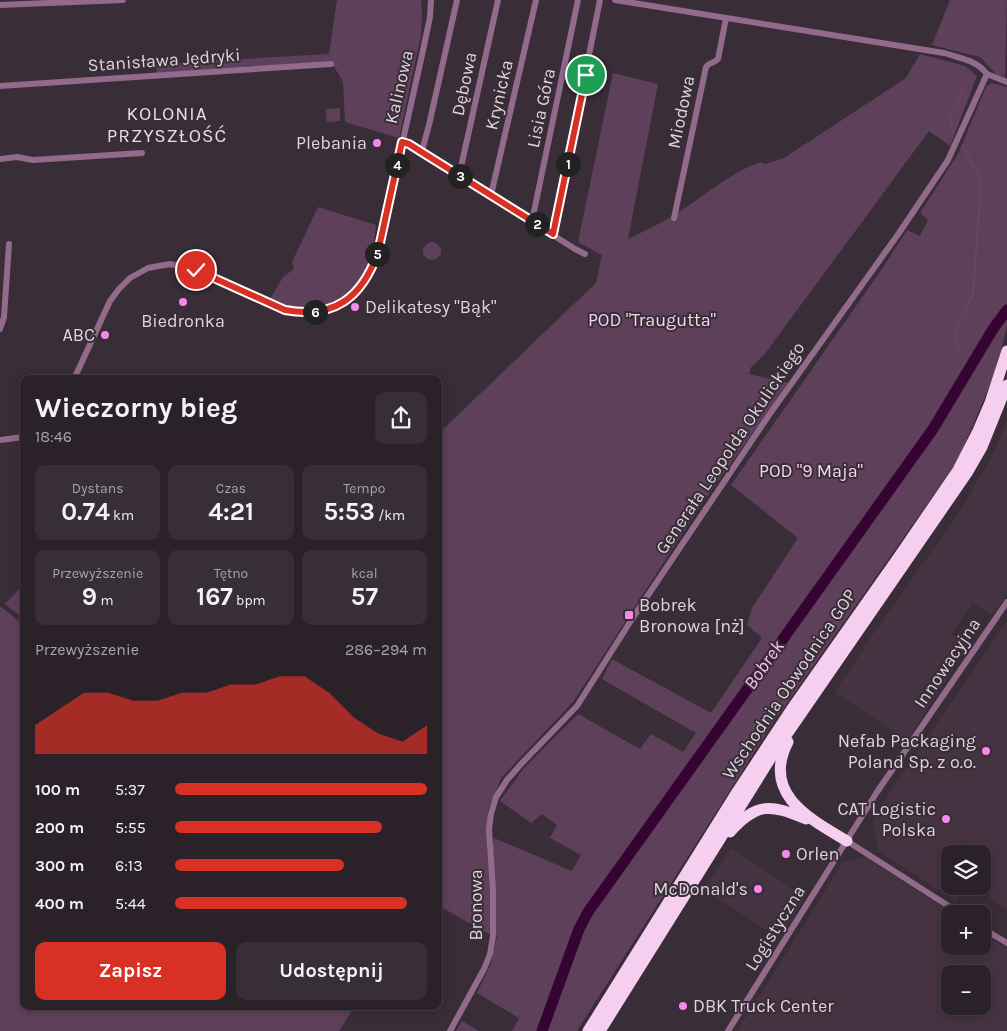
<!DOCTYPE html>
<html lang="pl">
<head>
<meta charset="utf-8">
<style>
  body { margin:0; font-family:Karla,sans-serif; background:#372f35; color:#f1f3f6; height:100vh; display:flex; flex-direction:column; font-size:19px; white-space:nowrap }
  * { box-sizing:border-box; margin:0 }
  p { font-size:16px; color:#a6a4a8 }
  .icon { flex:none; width:28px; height:28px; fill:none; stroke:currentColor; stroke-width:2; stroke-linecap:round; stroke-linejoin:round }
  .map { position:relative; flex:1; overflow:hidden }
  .side { position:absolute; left:20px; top:375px; width:422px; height:635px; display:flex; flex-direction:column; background:#2b2229; border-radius:10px; box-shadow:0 2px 12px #0003,0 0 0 1px #473f46 }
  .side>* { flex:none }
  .controls { position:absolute; left:941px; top:845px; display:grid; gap:10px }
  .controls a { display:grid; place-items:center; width:50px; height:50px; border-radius:10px; background:#2b2229; box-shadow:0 2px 12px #0003,0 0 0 1px #473f46; font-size:25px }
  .pin { position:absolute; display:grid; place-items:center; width:42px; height:42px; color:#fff; margin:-21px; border:2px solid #fff; border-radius:50%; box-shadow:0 1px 5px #0007 }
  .km { position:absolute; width:25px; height:25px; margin:-12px; border-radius:50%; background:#222; color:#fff; font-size:14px; line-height:25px; text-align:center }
  .round { display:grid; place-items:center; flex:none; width:52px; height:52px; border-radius:10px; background:#372f35 }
  .summary { display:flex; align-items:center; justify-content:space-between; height:85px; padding:0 15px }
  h1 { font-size:28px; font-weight:700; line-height:38px }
  .figures { display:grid; grid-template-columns:repeat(3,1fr); gap:8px; height:85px; padding:5px 15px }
  .figures div { display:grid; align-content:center; border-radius:10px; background:#372f35; text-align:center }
  .figures b { font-size:25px; font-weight:700 }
  .figures small { font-size:14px; font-weight:400 }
  .figures p { font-size:14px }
  .chart { height:140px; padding:10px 15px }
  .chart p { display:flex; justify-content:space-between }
  .chart svg { width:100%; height:90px; margin-top:5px; fill:#d93025; opacity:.7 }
  .button { display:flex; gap:10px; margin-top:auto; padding:10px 15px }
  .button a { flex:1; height:58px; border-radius:10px; background:#d93025; color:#fff; font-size:20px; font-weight:700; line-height:58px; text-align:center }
  .button a+a { background:#372f35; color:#f1f3f6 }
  ul { padding:0 15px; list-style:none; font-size:16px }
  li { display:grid; grid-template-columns:80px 60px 1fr; align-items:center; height:38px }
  li i { height:12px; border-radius:6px; background:#d93025 }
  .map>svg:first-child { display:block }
  .built { fill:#453342; fill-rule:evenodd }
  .green { fill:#5f405b }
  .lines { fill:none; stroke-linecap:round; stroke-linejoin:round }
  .stream { stroke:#674365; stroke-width:2 }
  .river { stroke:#350432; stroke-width:11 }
  .street { stroke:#926a8c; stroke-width:6 }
  .highway { stroke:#f6cef0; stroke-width:11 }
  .route-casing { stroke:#fff; stroke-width:10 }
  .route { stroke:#d93025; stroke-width:6 }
  .poi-dot { fill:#f788eb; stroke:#392d37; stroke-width:2 }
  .labels { text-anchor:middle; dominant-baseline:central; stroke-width:4; stroke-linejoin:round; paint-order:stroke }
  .street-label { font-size:18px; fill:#ddd5db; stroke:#392d37 }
  .poi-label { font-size:18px; fill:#ddd5db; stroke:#392d37; text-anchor:end }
  .park-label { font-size:18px; fill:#f5d5f0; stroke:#392d37 }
  .neighbourhood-label { font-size:19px; letter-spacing:1px; fill:#ebdbe8; stroke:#392d37 }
  .water-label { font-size:19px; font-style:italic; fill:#fdbdf4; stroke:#392d37 }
</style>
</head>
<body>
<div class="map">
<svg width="1007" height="1031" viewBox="0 0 1007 1031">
  <rect width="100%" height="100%" fill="#392d37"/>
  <path class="built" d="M1007 421V594L992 615 973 603 952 634 968 646 907 741 835 692 871 637 960 511 993 454Z
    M1007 621V909L988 897 990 894 982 888 978 893 972 889 973 887 971 886H982V854H950V886H967L956 901 879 852 872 822 877 811Z
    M731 848 805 897 779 938 703 890Z
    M865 857 953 914H950V946H982L983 933 1007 949V1031H737L843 862ZM950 974H982V1006H950Z"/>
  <path class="green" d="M337 0H421L422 13 421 35 399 138 345 122 343 82 331 61 157 73 155 64 329 54Z
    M950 0H1007L1005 77 997 75 980 57 932 45Z
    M920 54 965 66 977 76 950 146 929 131 764 355 751 367 749 374 788 383 699 508 573 702 501 778 488 810 490 860 494 838 572 871 581 855 550 838 557 825 542 814 531 823 500 801 524 768 578 714 640 749 651 734 683 752 696 733 602 679 612 659 711 713 762 638 747 625 752 608 798 538 731 485 884 266 907 230 920 236 928 220 920 213 958 154 986 87 991 83 1007 87V326L996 371 958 460 771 726 577 1031H512L519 1018 477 993 491 963 497 936 489 934 439 906V433L596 283 602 255 578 242 613 73 658 84 628 239C642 232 658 225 672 216 702 199 728 173 761 162L765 164 784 158 906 78Z
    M340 108V121L327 122 326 109Z
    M318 207 376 225C374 240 374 254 368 268 358 296 320 316 291 308 284 306 277 302 270 299L283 277 294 269 292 262Z
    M423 251a9 9 0 1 1 18 0a9 9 0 1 1-18 0Z
    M24 584V619L5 604Z
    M0 606 24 625V1006H355L339 1031H0Z
    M462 1021 479 1031H456Z"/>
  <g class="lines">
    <path class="stream" d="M953 132 950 119 964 87
      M961 354 956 343 955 333 973 294 981 184 978 173 962 146
      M964 360 969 369"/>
    <path class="river" d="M542 1031 579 929 588 912 933 429 993 329 1007 310"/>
    <path class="street" d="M615 0 944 53C960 58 976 60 987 74
      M0 5 123 0
      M987 74 1007 82
      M0 86 331 64
      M402 142 409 144 420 151 575 249 585 254
      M420 151 423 147 429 125 457 0
      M0 159 17 157 33 160 142 153
      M457 174 461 167 498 0
      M491 195 536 0
      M674 218 706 67C709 62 715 63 718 59L726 18
      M532 221 578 0
      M553 235 600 0
      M0 329 4 317 9 244
      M74 379 110 301 119 289 130 278 148 268 170 264 196 270 285 310C334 318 362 298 378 252L422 55 430 17 431 0
      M0 440 24 437
      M847 841 961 914
      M982 928 1007 943
      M450 1031 484 969 490 954 493 936V891L489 829 491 814 496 797 507 780 522 763 577 706 632 619 769 415 899 233 948 160 987 74
      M728 1031 877 792 1007 602"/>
    <path class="highway" d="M788 742C761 794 810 819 847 841
      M730 832C757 802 770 804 806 819
      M588 1031 737 792 791 710 898 558 958 470 978 431 990 403 1007 351
      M600 1031 772 756 967 473 982 447 1007 385"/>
  </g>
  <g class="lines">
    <g class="route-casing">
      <path id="route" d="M196 270 285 310C334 319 362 298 378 252L402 142 409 144 420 151 553 234 586 75"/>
    </g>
    <use href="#route" class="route"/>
  </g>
  <g class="poi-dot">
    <circle cx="377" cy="143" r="5"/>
    <circle cx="183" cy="302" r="5"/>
    <circle cx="355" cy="307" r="5"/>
    <circle cx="105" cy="335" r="5"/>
    <rect x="624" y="610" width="10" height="10" rx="2.5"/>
    <circle cx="986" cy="751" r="5"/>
    <circle cx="946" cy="819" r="5"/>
    <circle cx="786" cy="854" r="5"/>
    <circle cx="758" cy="889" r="5"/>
    <circle cx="683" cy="1006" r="5"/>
  </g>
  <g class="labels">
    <g class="street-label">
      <text transform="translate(164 60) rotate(-4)">Stanisława Jędryki</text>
      <text transform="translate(464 84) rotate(-78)">Dębowa</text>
      <text transform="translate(399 87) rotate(-77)">Kalinowa</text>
      <text transform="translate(499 95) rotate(-77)">Krynicka</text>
      <text transform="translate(541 108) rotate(-78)">Lisia Góra</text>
      <text transform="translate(681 112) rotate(-78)">Miodowa</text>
      <text transform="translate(730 448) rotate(-56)">Generała Leopolda Okulickiego</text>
      <text transform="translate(947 663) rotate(-56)">Innowacyjna</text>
      <text transform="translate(789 684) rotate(-56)">Wschodnia Obwodnica GOP</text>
      <text transform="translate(476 905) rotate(-90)">Bronowa</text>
      <text transform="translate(775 928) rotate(-58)">Logistyczna</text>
    </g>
    <g class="poi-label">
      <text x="367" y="143">Plebania</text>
      <text x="365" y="307" text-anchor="start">Delikatesy "Bąk"</text>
      <text x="183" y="321" text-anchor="middle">Biedronka</text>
      <text x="95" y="335">ABC</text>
      <text x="639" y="605" text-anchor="start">Bobrek<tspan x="639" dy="21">Bronowa [nż]</tspan></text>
      <text x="976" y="741">Nefab Packaging<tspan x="976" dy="21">Poland Sp. z o.o.</tspan></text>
      <text x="936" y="809">CAT Logistic<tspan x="936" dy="21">Polska</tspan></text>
      <text x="796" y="854" text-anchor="start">Orlen</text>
      <text x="748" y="889">McDonald's</text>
      <text x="693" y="1006" text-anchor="start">DBK Truck Center</text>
    </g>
    <g class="park-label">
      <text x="652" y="320">POD "Traugutta"</text>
      <text x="811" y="471">POD "9 Maja"</text>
    </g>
    <g class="neighbourhood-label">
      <text x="167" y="114">KOLONIA<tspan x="167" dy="22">PRZYSZŁOŚĆ</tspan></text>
    </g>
    <g class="water-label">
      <text transform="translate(764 665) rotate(-55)">Bobrek</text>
    </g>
  </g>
</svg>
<div class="controls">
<a><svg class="icon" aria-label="layers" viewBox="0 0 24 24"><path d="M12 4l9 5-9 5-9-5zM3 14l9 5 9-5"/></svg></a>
<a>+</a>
<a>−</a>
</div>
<div class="pin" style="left:586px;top:75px;background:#1e9e55"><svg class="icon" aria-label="arrive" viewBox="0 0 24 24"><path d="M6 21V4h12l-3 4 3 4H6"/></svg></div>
<div class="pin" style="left:196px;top:270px;background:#d93025"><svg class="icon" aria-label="check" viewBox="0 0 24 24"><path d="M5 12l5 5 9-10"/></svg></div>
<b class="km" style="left:568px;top:164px">1</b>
<b class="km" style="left:537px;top:224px">2</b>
<b class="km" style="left:460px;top:176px">3</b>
<b class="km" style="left:397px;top:165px">4</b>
<b class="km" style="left:377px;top:254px">5</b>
<b class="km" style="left:315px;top:312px">6</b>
<section class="side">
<div class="summary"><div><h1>Wieczorny bieg</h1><p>18:46</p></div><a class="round"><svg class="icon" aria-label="share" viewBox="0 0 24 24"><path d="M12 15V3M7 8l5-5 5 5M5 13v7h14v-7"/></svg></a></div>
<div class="figures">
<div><p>Dystans</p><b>0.74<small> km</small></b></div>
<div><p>Czas</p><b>4:21</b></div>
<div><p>Tempo</p><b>5:53<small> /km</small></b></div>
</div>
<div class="figures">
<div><p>Przewyższenie</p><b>9<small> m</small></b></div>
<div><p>Tętno</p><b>167<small> bpm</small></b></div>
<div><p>kcal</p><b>57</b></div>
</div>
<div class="chart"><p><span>Przewyższenie</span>286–294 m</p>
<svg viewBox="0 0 160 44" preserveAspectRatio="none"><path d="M0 44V30L10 22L20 14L30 14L40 18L50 18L60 14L70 14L80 10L90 10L100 6L110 6L120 14L130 26L140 34L150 38L160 30V44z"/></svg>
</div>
<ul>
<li><b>100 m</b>5:37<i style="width:100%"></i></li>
<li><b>200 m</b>5:55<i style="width:82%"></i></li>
<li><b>300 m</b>6:13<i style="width:67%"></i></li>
<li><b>400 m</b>5:44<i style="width:92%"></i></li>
</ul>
<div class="button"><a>Zapisz</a><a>Udostępnij</a></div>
</section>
</div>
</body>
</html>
